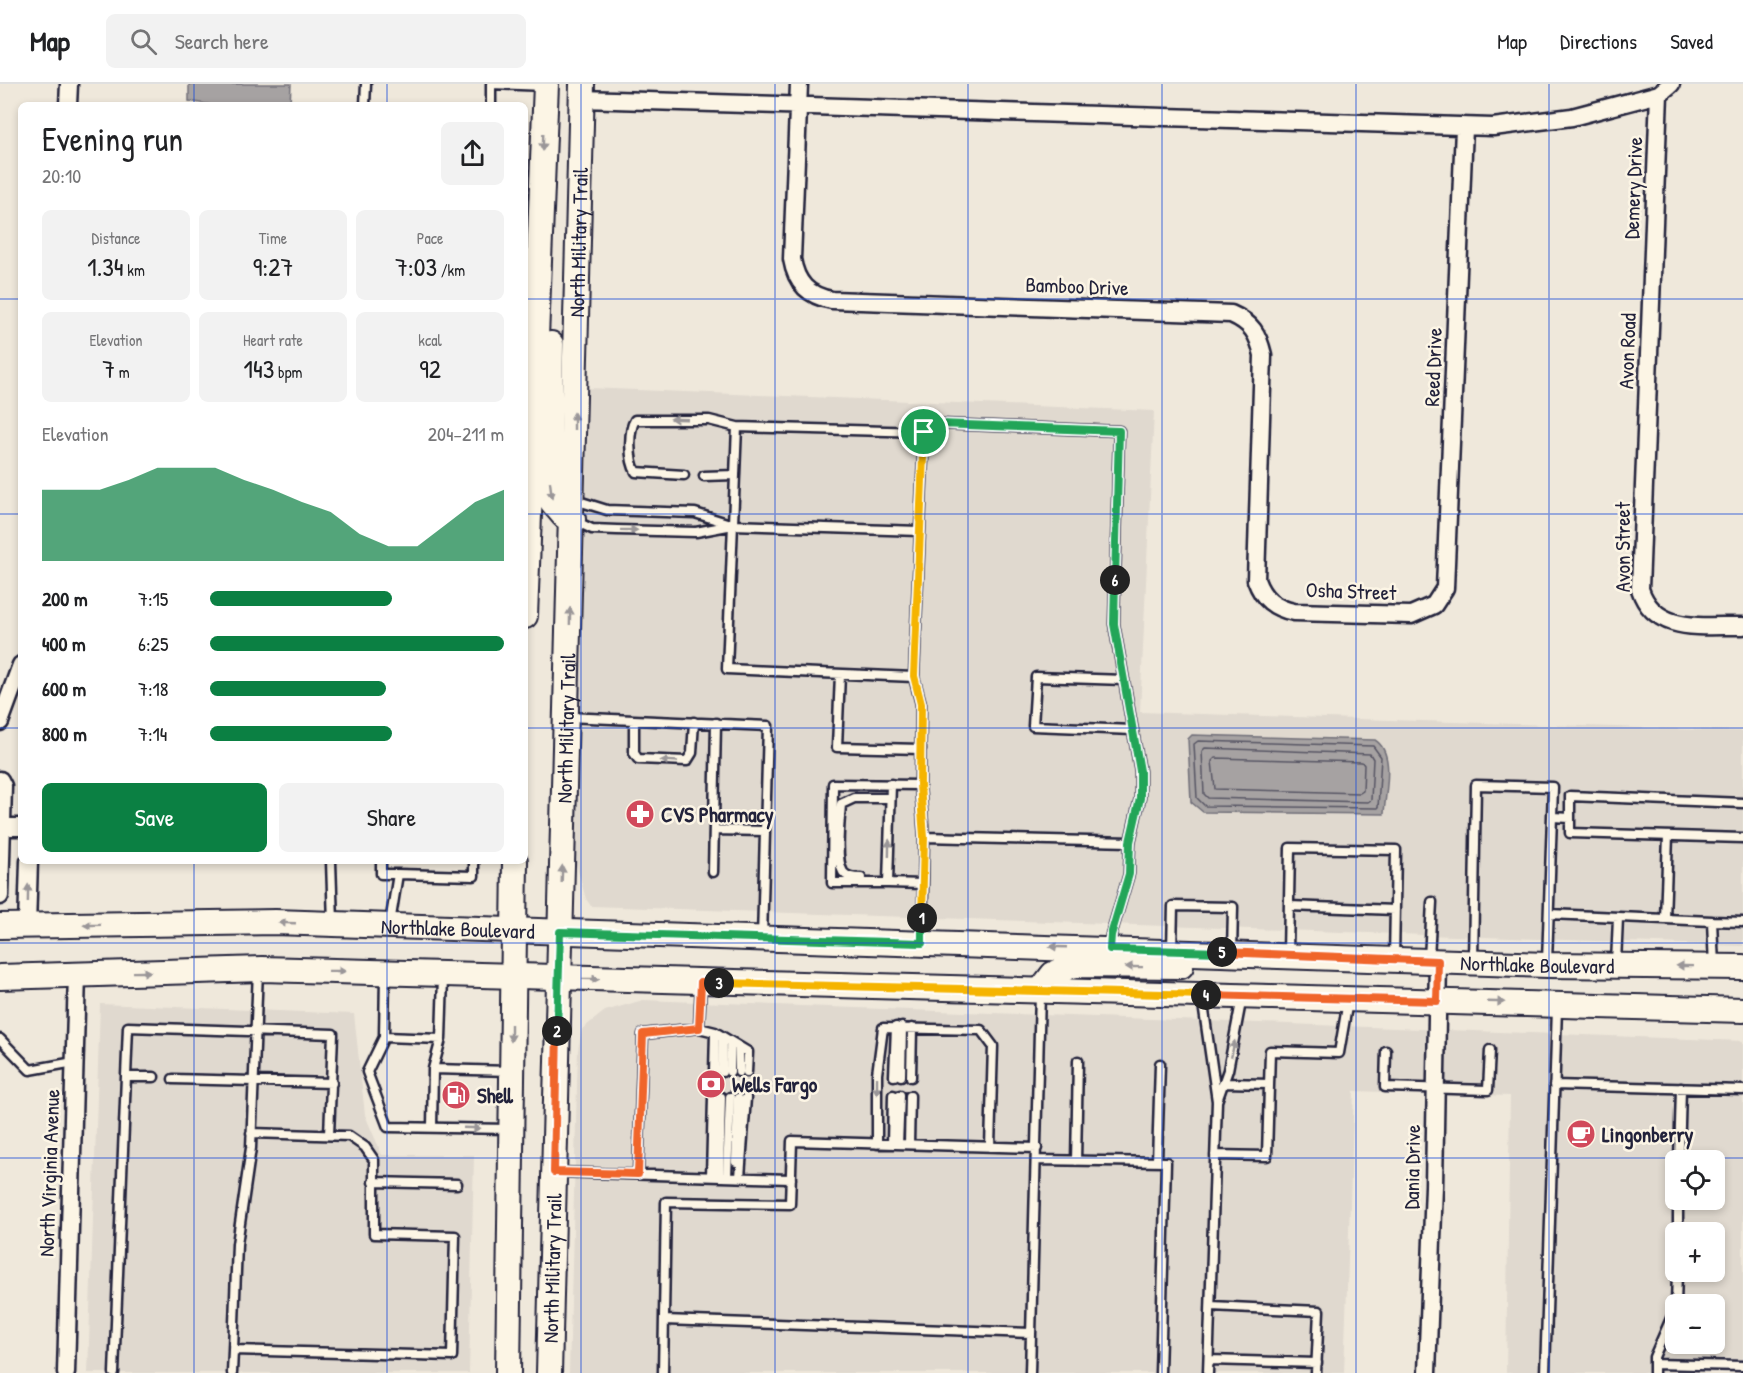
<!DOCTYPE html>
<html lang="en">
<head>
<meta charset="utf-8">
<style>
  body { margin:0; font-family:"Patrick Hand",sans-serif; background:#f2f2f2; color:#202124; height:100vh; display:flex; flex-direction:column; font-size:22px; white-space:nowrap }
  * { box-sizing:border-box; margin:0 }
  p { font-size:20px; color:#757577 }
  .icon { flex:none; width:33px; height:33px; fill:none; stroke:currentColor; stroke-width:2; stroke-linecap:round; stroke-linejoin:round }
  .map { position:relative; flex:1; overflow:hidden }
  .drawer { position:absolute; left:18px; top:18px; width:510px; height:762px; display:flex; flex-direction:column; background:#fff; border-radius:9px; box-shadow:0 3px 9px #0003 }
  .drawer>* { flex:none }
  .buttons { position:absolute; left:1665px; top:1066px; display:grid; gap:12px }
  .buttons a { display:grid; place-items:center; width:60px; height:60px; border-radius:9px; background:#fff; box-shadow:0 3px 9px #0003; font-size:30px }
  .pin { position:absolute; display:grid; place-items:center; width:51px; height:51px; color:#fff; margin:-26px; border:3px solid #fff; border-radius:50%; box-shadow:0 2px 6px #0007 }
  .km { position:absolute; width:30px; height:30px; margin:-15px; border-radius:50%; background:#222; color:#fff; font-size:16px; line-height:30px; text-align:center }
  .round { display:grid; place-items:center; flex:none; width:63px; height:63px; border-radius:9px; background:#f2f2f2 }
  .head { display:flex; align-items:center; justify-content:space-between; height:102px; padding:0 24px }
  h1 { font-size:33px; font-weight:600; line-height:45px }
  .metrics { display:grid; grid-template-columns:repeat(3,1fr); gap:9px; height:102px; padding:6px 24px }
  .metrics div { display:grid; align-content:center; border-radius:9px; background:#f2f2f2; text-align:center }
  .metrics b { font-size:26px; font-weight:600 }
  .metrics small { font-size:16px; font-weight:400 }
  .metrics p { font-size:16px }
  .chart { height:168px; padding:12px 24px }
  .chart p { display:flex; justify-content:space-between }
  .chart svg { width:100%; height:108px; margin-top:6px; fill:#0b8043; opacity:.7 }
  .action { display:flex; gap:12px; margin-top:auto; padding:12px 24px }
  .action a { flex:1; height:69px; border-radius:9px; background:#0b8043; color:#fff; font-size:24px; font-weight:600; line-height:69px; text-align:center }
  .action a+a { background:#f2f2f2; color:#202124 }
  ul { padding:0 24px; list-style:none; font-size:20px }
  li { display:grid; grid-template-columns:96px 72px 1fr; align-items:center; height:45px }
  li i { height:15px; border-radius:8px; background:#0b8043 }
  header { display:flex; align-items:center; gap:36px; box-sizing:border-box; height:84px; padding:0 30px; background:#fff; border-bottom:2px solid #e0e0e0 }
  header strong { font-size:28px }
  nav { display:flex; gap:33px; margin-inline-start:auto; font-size:21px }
  .search { width:420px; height:54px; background:#f2f2f2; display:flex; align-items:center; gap:15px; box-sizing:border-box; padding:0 21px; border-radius:9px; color:#757577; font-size:22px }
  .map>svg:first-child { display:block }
  .built { fill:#e0d9cf; fill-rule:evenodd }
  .water { fill:#a6a2a2; stroke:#716f79; stroke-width:1.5 }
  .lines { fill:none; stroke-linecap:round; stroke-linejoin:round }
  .shore { stroke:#575564; stroke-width:1.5 }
  .service-casing { stroke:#22223b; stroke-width:13 }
  .minor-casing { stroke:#22223b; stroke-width:21 }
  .secondary-casing { stroke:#22223b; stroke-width:28 }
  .service { stroke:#fcf5e5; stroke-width:8 }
  .minor { stroke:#fcf5e5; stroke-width:16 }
  .secondary { stroke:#fcf5e5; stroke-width:24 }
  .oneway { fill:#9a9698 }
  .split-1-casing { stroke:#fff; stroke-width:12 }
  .split-2-casing { stroke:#fff; stroke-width:12 }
  .split-3-casing { stroke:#fff; stroke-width:12 }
  .split-4-casing { stroke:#fff; stroke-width:12 }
  .split-5-casing { stroke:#fff; stroke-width:12 }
  .split-6-casing { stroke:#fff; stroke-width:12 }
  .split-7-casing { stroke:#fff; stroke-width:12 }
  .split-1 { stroke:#f5b400; stroke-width:8 }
  .split-2 { stroke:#22a559; stroke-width:8 }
  .split-3 { stroke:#f0652b; stroke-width:8 }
  .split-4 { stroke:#f5b400; stroke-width:8 }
  .split-5 { stroke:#f0652b; stroke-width:8 }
  .split-6 { stroke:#22a559; stroke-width:8 }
  .split-7 { stroke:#22a559; stroke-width:8 }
  .grid { fill:none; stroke:#1d4ed8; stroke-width:1.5; stroke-opacity:0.55 }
  .labels { text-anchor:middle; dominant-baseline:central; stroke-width:5; stroke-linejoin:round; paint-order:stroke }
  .street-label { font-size:21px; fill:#22223b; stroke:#fcf5e5 }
  .poi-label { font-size:21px; font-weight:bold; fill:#22223b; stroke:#fcf5e5; text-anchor:start }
</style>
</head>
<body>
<header>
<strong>Map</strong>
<div class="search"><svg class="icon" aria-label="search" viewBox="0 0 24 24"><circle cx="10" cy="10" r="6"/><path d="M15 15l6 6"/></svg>Search here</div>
<nav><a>Map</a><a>Directions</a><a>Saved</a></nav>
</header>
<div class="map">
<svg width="1743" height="1289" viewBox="0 0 1743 1289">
  <rect width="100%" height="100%" fill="#efe8db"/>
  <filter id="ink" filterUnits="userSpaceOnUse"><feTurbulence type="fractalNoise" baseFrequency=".0167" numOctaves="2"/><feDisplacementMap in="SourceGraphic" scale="12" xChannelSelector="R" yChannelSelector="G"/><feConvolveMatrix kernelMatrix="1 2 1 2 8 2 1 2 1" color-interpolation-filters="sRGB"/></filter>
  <g filter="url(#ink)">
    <path class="built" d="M588 304 1154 327 1140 628 1743 647V862L591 822 586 815 576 780Z
      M643 916 1743 957V1289H1506L1510 1012 1354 1007 1344 1289H569L578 966 582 945 605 927ZM1676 1077H1714V1116H1676ZM1676 1149H1714V1188H1676ZM1676 1221H1714V1260H1676Z
      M100 920 354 930 365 1031 382 1071H474L469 1289H88Z"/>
    <path class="water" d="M189 0H291L290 21H212L189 17Z
      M1192 651 1375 656C1396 669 1385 709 1384 730L1203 728 1191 718 1188 655Z"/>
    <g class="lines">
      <path class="shore" d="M1198 657 1373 662 1381 673 1378 724 1205 722 1197 714 1194 660Z
        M1205 664 1370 670 1373 675 1371 716 1368 718 1208 714 1204 710 1202 667Z
        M1215 674 1362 678 1364 681 1363 707 1360 709 1215 705 1212 677Z"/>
      <g class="service-casing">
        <path id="service" d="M491 0 545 2
          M365 21 366 0
          M491 21V0
          M924 348 940 340 1119 347 1114 540 1140 687V714L1130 758 1129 790 1111 851 1110 863
          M684 391 636 388C629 377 628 347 635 336H709L737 343
          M704 392 735 391
          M575 416 607 426 695 429 730 440
          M575 437 592 445 617 446 696 448 733 441 920 447
          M840 590 837 663 921 665
          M914 593 727 585 737 343 924 348 914 593 921 620 920 701 924 753 922 857
          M1124 596 1036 593 1033 642 1133 646
          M567 633 768 642 762 854
          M634 636V669L638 675 687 677 692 669 694 638
          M891 700 888 799H832L833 700 920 701
          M1553 733 1570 734V712L1743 719
          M1570 734V749L1743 754
          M714 746 765 747
          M924 753 1130 758
          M331 777 333 839
          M381 777V790H398L390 839
          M713 788 716 639
          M398 790 474 792V777
          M861 794C856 794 847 794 843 788 835 775 840 736 841 720L854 714H890
          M888 799 923 800
          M1289 822 1395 826
          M1549 830 1712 837 1714 882
          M1665 835 1668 752
          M1712 837 1743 838
          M1172 866 1173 822 1233 823 1232 869
          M1288 869 1290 764 1396 766 1394 875
          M1429 875 1432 818
          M1473 877 1476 701 1553 703 1547 878
          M1616 879 1618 834
          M385 890 384 953 441 955 443 893
          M1202 913 1217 1017 1208 1289
          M699 944 701 899
          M384 953 367 988 388 1043 510 1045
          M0 955 30 986 74 978
          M1386 967 1385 1003 1488 1006 1490 966
          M433 985 441 955
          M714 988 715 948
          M722 988 723 953
          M730 988 731 958
          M739 988V963
          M894 992 896 943
          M901 992 902 943
          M126 993H154
          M911 993 912 944
          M173 995 332 999
          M1224 999 1269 1000
          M1554 1001 1743 1006
          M1217 1017 1228 986 1242 913
          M432 1043 433 985 511 987
          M251 1049 349 1052 365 1063 374 1076V1150L455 1152 452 1272 233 1266 237 1160 251 1064 258 886
          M877 1060V990L883 944 981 946 993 962 990 1063
          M892 1060 893 1011
          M898 1060 900 1011
          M909 1060 910 1012
          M1215 1071 1267 1072 1270 967 1339 969 1348 917
          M1036 1076 1166 1078 1160 1289
          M1076 1077 1078 977
          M1679 1077 1681 1004
          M736 1078 738 1014
          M1157 1078 1160 980
          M555 1088 791 1095
          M638 1090 643 950 699 944 715 948 748 968 747 988
          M711 1092 713 1013
          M719 1092 721 1013
          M727 1093 730 1013
          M740 1093 746 1014
          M373 1098 457 1100
          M1678 1149V1116
          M1676 1221 1677 1188
          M1211 1222 1319 1227 1316 1289
          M664 1236 1031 1249
          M1209 1276 1317 1279
          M1654 1280 1743 1282
          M114 1289 128 943 333 950 329 1051
          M232 1289 233 1266
          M663 1289 666 1118 790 1120 792 1057 1037 1064
          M1030 1289 1040 909
          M1545 1289 1557 924
          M1654 1289V1273L1676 1223"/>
      </g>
      <g class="minor-casing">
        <path id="minor" d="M799 0 792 175C796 199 808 212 832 216L1231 230C1252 239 1258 250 1263 271L1256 496C1263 515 1274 524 1294 528L1411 531 1434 521 1445 504 1464 44
          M1659 10 1640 505C1655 551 1704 541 1743 542
          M581 15 1493 43 1572 33 1659 10 1671 0
          M68 21 69 0
          M0 638 21 581
          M0 696 3 702 0 812
          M0 743H21
          M27 842 29 777
          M66 1289 77 890
          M1427 1289 1434 1102 1438 877"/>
      </g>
      <g class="secondary-casing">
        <g id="secondary">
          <path d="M551 260 549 395 552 418 564 432 573 435"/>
          <path d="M525 532 546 0"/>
          <path id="s1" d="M0 842 275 838 1547 881 1743 883"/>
          <path d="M0 893 262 885 1743 926"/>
          <path d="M1040 907 1053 890 1074 881 1181 882"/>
          <path d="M508 1289 515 777"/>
          <path id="s2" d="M549 1289 582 0"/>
        </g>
      </g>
      <use href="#service" class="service"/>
      <use href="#minor" class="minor"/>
      <use href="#secondary" class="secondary"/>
    </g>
    <defs><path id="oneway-solid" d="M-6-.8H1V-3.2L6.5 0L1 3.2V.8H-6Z" transform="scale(1.5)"/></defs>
    <g class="oneway">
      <use href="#oneway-solid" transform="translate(543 58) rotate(92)"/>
      <use href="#oneway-solid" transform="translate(679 335) rotate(-178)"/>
      <use href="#oneway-solid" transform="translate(574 337) rotate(-90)"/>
      <use href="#oneway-solid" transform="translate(551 406) rotate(83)"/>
      <use href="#oneway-solid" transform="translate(629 446) rotate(1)"/>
      <use href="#oneway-solid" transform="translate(570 532) rotate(-89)"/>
      <use href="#oneway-solid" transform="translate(669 677) rotate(-177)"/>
      <use href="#oneway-solid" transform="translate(889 764) rotate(-89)"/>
      <use href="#oneway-solid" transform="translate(562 790) rotate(-88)"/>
      <use href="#oneway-solid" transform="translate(28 809) rotate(-89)"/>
      <use href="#oneway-solid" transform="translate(287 839) rotate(-178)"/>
      <use href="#oneway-solid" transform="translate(92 841) rotate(179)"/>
      <use href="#oneway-solid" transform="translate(1058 863) rotate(-178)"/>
      <use href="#oneway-solid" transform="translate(1685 882) rotate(-179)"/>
      <use href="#oneway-solid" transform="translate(1134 883) rotate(-179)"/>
      <use href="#oneway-solid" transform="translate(337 887) rotate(1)"/>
      <use href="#oneway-solid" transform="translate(142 888) rotate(-1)"/>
      <use href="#oneway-solid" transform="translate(591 895) rotate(1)"/>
      <use href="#oneway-solid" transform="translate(1496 918) rotate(2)"/>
      <use href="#oneway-solid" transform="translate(511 949) rotate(90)"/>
      <use href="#oneway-solid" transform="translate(1233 965) rotate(-78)"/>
      <use href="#oneway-solid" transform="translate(877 1002) rotate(90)"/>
      <use href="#oneway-solid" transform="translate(472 1044) rotate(2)"/>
    </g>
  </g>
  <g class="lines" filter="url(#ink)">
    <g class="split-1-casing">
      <path id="split-1" d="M922 834 924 753 920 701 921 620 914 592 924 348"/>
    </g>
    <g class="split-2-casing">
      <path id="split-2" d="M557 947 560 848 922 859V834"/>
    </g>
    <g class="split-3-casing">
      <path id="split-3" d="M557 947 554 1088 638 1090 643 950 699 944 701 898 719 899"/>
    </g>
    <g class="split-4-casing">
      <path id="split-4" d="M719 899 1206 911"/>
    </g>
    <g class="split-5-casing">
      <path id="split-5" d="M1206 911 1437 917 1438 877 1222 868"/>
    </g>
    <g class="split-6-casing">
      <path id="split-6" d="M1115 496 1114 540 1140 687V714L1130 758 1129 790 1111 851 1110 865 1222 868"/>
    </g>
    <g class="split-7-casing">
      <path id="split-7" d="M924 348 940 340 1119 347 1115 496"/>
    </g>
    <use href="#split-1" class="split-1"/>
    <use href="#split-2" class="split-2"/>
    <use href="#split-3" class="split-3"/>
    <use href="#split-4" class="split-4"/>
    <use href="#split-5" class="split-5"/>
    <use href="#split-6" class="split-6"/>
    <use href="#split-7" class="split-7"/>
  </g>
  <path class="grid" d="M194 0V21M387 0V21M581 0V1289M775 0V1289M968 0V1289M1162 0V1289M1356 0V1289M1549 0V1289M0 215H21M525 215H1743M0 430H21M525 430H1743M0 644H21M525 644H1743M194 777V1289M387 777V1289M0 859H1743M0 1074H1743"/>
  <defs>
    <g id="pharmacy-disc" transform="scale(1.5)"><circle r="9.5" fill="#d1495b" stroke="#fcf5e5"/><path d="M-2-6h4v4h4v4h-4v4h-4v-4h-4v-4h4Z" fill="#fff"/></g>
    <g id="bank-disc" transform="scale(1.5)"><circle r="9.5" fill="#d1495b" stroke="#fcf5e5"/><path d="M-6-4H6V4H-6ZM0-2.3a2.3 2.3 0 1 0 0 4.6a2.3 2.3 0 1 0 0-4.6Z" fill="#fff"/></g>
    <g id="fuel-disc" transform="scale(1.5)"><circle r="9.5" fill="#d1495b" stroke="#fcf5e5"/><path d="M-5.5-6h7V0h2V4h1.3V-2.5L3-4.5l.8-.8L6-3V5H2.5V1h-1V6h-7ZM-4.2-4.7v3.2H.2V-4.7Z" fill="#fff"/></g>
    <g id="cafe-disc" transform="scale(1.5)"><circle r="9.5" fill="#d1495b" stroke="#fcf5e5"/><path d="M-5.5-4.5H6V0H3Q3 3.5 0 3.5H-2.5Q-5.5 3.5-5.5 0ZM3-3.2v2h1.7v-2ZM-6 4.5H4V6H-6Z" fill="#fff"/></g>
  </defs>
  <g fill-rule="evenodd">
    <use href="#pharmacy-disc" x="640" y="730"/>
    <use href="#bank-disc" x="711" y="1000"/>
    <use href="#fuel-disc" x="456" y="1011"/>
    <use href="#cafe-disc" x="1581" y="1050"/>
  </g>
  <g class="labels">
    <g class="street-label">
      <text transform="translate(1633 104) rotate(-88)">Demery Drive</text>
      <text stroke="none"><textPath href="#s2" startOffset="1131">North Military Trail</textPath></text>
      <text transform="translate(1077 202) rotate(2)">Bamboo Drive</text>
      <text transform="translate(1627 267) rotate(-88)">Avon Road</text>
      <text transform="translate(1433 283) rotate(-88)">Reed Drive</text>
      <text transform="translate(1622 463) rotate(-90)">Avon Street</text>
      <text transform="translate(1351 507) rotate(2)">Osha Street</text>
      <text stroke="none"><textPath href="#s2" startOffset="645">North Military Trail</textPath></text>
      <text stroke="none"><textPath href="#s1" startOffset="458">Northlake Boulevard</textPath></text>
      <text stroke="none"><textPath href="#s1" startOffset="1538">Northlake Boulevard</textPath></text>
      <text transform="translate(1412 1083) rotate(-89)">Dania Drive</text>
      <text transform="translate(49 1089) rotate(-88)">North Virginia Avenue</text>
      <text stroke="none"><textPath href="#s2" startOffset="105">North Military Trail</textPath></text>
    </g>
    <g class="poi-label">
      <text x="661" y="730">CVS Pharmacy</text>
      <text x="732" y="1000">Wells Fargo</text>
      <text x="477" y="1011">Shell</text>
      <text x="1602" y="1050">Lingonberry</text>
    </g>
  </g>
</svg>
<div class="buttons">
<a><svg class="icon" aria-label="locate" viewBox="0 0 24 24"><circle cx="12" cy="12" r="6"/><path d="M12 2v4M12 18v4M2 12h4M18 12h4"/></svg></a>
<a>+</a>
<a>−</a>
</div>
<div class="pin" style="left:924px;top:348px;background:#1e9e55"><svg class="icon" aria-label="arrive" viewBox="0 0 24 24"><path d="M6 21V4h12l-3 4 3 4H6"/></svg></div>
<b class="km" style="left:922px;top:834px">1</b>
<b class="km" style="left:557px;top:947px">2</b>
<b class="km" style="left:719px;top:899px">3</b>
<b class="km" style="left:1206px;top:911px">4</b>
<b class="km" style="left:1222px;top:868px">5</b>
<b class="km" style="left:1115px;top:496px">6</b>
<section class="drawer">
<div class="head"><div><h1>Evening run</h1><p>20:10</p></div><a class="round"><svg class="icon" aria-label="share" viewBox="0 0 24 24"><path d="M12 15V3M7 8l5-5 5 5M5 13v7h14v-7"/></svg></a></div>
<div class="metrics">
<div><p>Distance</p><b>1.34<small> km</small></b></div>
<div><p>Time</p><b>9:27</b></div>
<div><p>Pace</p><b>7:03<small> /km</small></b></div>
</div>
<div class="metrics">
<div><p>Elevation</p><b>7<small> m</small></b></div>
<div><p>Heart rate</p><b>143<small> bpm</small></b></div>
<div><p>kcal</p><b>92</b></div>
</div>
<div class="chart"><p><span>Elevation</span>204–211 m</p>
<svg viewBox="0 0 160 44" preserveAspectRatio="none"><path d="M0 44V15L10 15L20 15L30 11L40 6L50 6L60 6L70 11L80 15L90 20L100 24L110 33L120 38L130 38L140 29L150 20L160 15V44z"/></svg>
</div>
<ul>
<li><b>200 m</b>7:15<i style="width:62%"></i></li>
<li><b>400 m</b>6:25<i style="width:100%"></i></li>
<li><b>600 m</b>7:18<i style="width:60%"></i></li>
<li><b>800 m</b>7:14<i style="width:62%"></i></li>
</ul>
<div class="action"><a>Save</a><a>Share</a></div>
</section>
</div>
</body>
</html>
